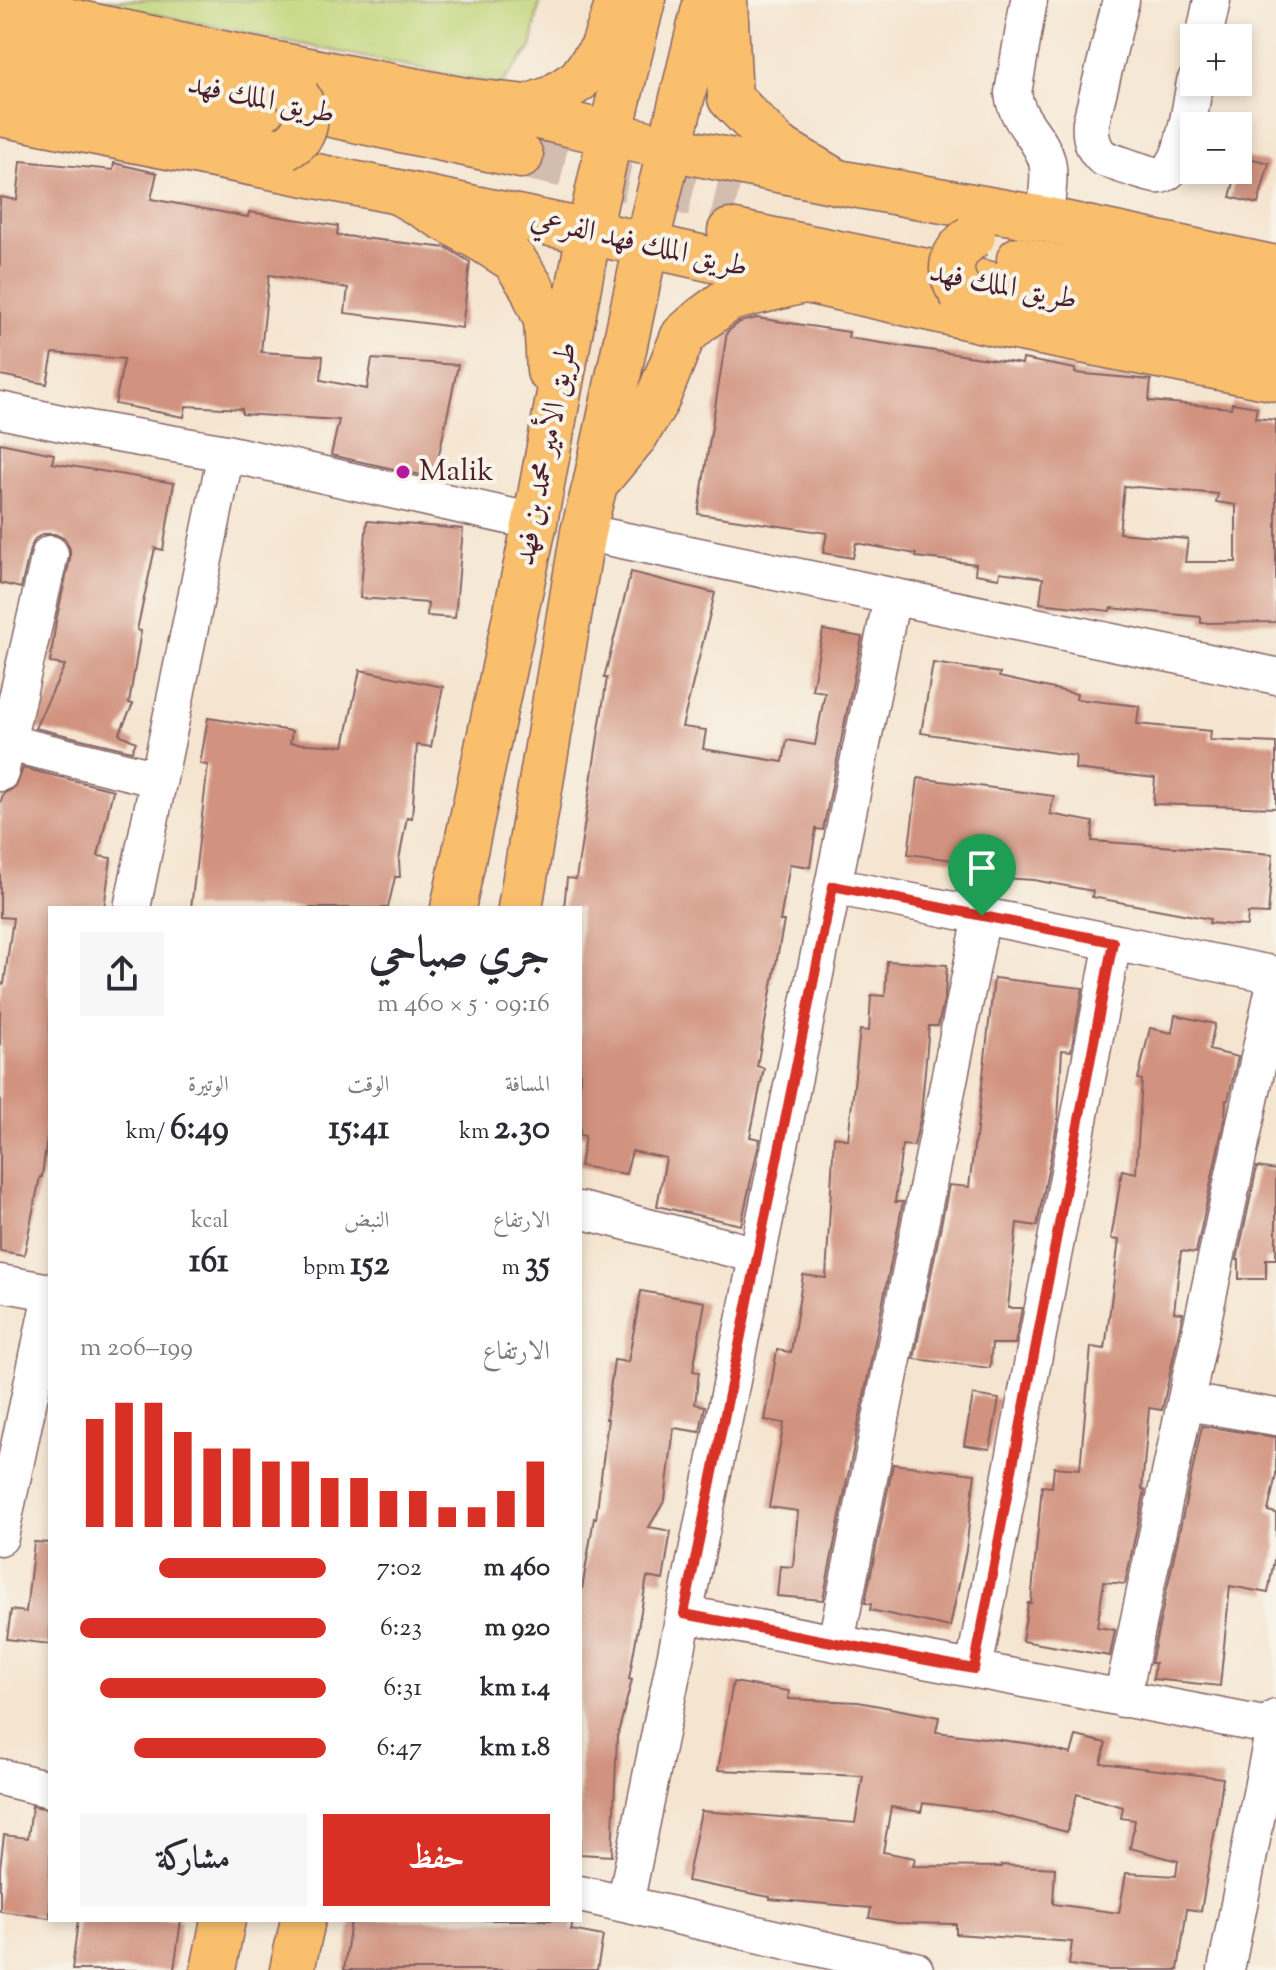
<!DOCTYPE html>
<html lang="ar">
<head>
<meta charset="utf-8">
<style>
  body { margin:0; font-family:"Sorts Mill Goudy",Amiri,serif; background:#f7f7f7; color:#2b2b33; direction:rtl; height:100vh; display:flex; flex-direction:column; font-size:30px; white-space:nowrap }
  * { box-sizing:border-box; margin:0 }
  p { font-size:26px; color:#7c7c81 }
  .icon { flex:none; width:44px; height:44px; fill:none; stroke:currentColor; stroke-width:2; stroke-linecap:round; stroke-linejoin:round }
  .map { position:relative; flex:1; overflow:hidden; direction:ltr }
  .panel { position:absolute; left:48px; top:906px; width:534px; height:1016px; display:flex; flex-direction:column; background:#fff; border-radius:0px; box-shadow:0 4px 12px #0003; direction:rtl }
  .panel>* { flex:none }
  .controls { position:absolute; left:1180px; top:24px; display:grid; gap:16px }
  .controls a { display:grid; place-items:center; width:72px; height:72px; border-radius:0px; background:#fff; box-shadow:0 4px 12px #0003; font-size:40px }
  .pin { position:absolute; display:grid; place-items:center; width:68px; height:68px; color:#fff; margin:-82px -34px; border-radius:50% 50% 50% 0; rotate:-45deg; box-shadow:0 0 8px #0007 }
  .pin .icon { rotate:45deg }
  .round { display:grid; place-items:center; flex:none; width:84px; height:84px; border-radius:0px; background:#f7f7f7 }
  .head { display:flex; align-items:center; justify-content:space-between; height:136px; padding:0 32px }
  h1 { font-size:44px; font-weight:700; line-height:60px }
  .figures { display:grid; grid-template-columns:repeat(3,1fr); gap:12px; height:136px; padding:8px 32px }
  .figures div { display:grid; align-content:center }
  .figures b { font-size:34px; font-weight:700 }
  .figures small { font-size:22px; font-weight:400 }
  .figures p { font-size:22px }
  .chart { height:224px; padding:16px 32px }
  .chart p { display:flex; justify-content:space-between }
  .chart svg { width:100%; height:144px; margin-top:8px; stroke:#d93025; stroke-width:6 }
  .action { display:flex; gap:16px; margin-top:auto; padding:16px 32px }
  .action a { flex:1; height:92px; border-radius:0px; background:#d93025; color:#fff; font-size:32px; font-weight:700; line-height:92px; text-align:center }
  .action a+a { background:#f7f7f7; color:#2b2b33 }
  ul { padding:0 32px; list-style:none; font-size:26px }
  li { display:grid; grid-template-columns:128px 96px 1fr; align-items:center; height:60px }
  li i { height:20px; border-radius:10px; background:#d93025 }
  .map>svg:first-child { display:block }
  .green { fill:#c1d579; stroke:#867a52; stroke-width:2 }
  .building { fill:#d1937f; fill-rule:evenodd }
  .lines { fill:none; stroke-linecap:round; stroke-linejoin:round }
  .highway-tunnel { stroke:#d3bdaf; stroke-width:44; stroke-dasharray:44 22; stroke-linecap:butt }
  .minor-casing { stroke:#866465; stroke-width:39 }
  .major-casing { stroke:#866465; stroke-width:47 }
  .highway-casing { stroke:#866465; stroke-width:47 }
  .minor { stroke:#fff; stroke-width:36 }
  .major { stroke:#f9bf6c; stroke-width:44 }
  .highway { stroke:#f9bf6c; stroke-width:44 }
  .major-bridge-casing { stroke:#866465; stroke-width:47; stroke-linecap:butt }
  .major-bridge { stroke:#f9bf6c; stroke-width:44 }
  .route-casing { stroke:#fff; stroke-width:16 }
  .route { stroke:#d93025; stroke-width:10 }
  .poi-dot { fill:#b5179e; stroke:#f7f3e8; stroke-width:3 }
  .labels { text-anchor:middle; dominant-baseline:central; stroke-width:8; stroke-linejoin:round; paint-order:stroke }
  .street-label { font-size:30px; fill:#4a1f2b; stroke:#f7f3e8 }
  .poi-label { font-size:30px; fill:#4a1f2b; stroke:#f7f3e8; text-anchor:start }
</style>
</head>
<body>
<div class="map">
<svg width="1276" height="1970" viewBox="0 0 1276 1970">
  <rect width="100%" height="100%" fill="#f7f3e8"/>
  <filter id="ink" filterUnits="userSpaceOnUse"><feTurbulence type="fractalNoise" baseFrequency=".0125" numOctaves="2"/><feDisplacementMap in="SourceGraphic" scale="16" xChannelSelector="R" yChannelSelector="G"/><feConvolveMatrix kernelMatrix="1 2 1 2 8 2 1 2 1" color-interpolation-filters="sRGB"/></filter>
  <filter id="wash" filterUnits="userSpaceOnUse"><feTurbulence type="fractalNoise" baseFrequency=".006" numOctaves="4" result="noise"/><feDisplacementMap in="SourceGraphic" scale="32" xChannelSelector="R" yChannelSelector="G"/><feGaussianBlur stdDeviation="1.8" result="paint"/><feColorMatrix in="noise" values="0 0 0 0 0 0 0 0 0 0 0 0 0 0 0 0 0 1.4 0 .05"/><feComposite in="paint" operator="in"/></filter>
  <g filter="url(#wash)">
    <rect width="100%" height="100%" fill="#f5e5d0"/>
    <path class="green" d="M86 0H540L531 48 501 85Z"/>
    <g id="blocks">
      <path class="building" d="M1241 156 1269 163 1258 204 1230 197Z
        M21 161 113 170 114 163 157 173 151 199 248 217 249 212 338 226 337 235 447 248 470 262 462 328 345 313 348 288 269 275 261 352 323 356 321 380 367 389 372 359 458 365 434 478 331 455 339 420 242 414V409L186 406 184 417 115 404 124 359 53 353 47 384 0 375V197L17 200Z
        M757 318 849 332 848 338 1022 364 1023 359 1075 369V373L1151 380 1149 401 1231 408 1232 403 1257 407 1255 418 1276 420V622L1201 623V617L1111 608 1110 611 1040 603 1043 578 1000 572 999 578 975 574 976 564 916 557V554L856 543 853 558 823 553 827 533 698 514 727 332 740 322ZM1124 486 1218 494 1216 502 1236 505V562H1185L1188 539 1119 533Z
        M0 443 54 454 52 463 174 483 163 550 155 548 137 630 141 631 129 703 133 704 119 734 136 742 132 751 35 728 65 665 50 663 56 621 70 559V549L65 539 55 534H43L35 539 30 549 21 588 0 583Z
        M367 521 463 529 455 618 427 616 428 603 360 598Z
        M631 572 715 593 682 727 706 730 703 749 783 762 787 740 815 745 825 692 812 690 823 630 862 637 823 830 816 829 810 867 790 864 780 921H784L757 1066 764 1068 750 1137 760 1139 741 1225 657 1206 666 1158 632 1151 626 1174 580 1166 585 1136 580 1135V908H564L567 878 576 879 607 678H604Z
        M933 663 1000 673 999 677 1077 694 1076 699 1139 706 1137 724 1211 731 1210 740 1276 743V808L1153 804 1155 778 1075 769 1076 756 921 733Z
        M360 670 443 687 431 747 417 745 412 818 407 817 399 860 400 877H395L388 908H191L208 765 200 764 208 718 292 731 290 743 344 746Z
        M23 768 113 790 98 856 111 858 104 908H50V1113L42 1177H40L24 1255 0 1251V983L4 984 13 918 0 917V803L4 793 16 787Z
        M918 778 1054 796 1050 814 1093 822 1092 841 1273 854 1268 914 1248 913 1247 926 1209 923 1210 919 1092 897 1093 891 1034 880 989 877 990 865 908 854Z
        M887 961 947 965 945 996 938 1026H929L921 1115 914 1146 902 1145 895 1202H903L823 1600 777 1596 780 1566 793 1567 798 1511 769 1507 784 1423 765 1420 777 1350 791 1352 803 1275 826 1278 834 1136 848 1140 860 1030 869 1031 871 995 885 996Z
        M994 978 1083 988 1071 1051 1062 1050 1058 1120 1037 1226 1017 1223 1008 1308H1022L1015 1344H992L990 1368 914 1359 949 1185 969 1187 975 1138H976Z
        M1175 1015 1215 1024 1209 1050 1238 1057 1228 1100H1226L1225 1116 1196 1253 1181 1251 1174 1312 1183 1313 1162 1410 1149 1408 1142 1489 1145 1490 1125 1584 1104 1582 1097 1627 1115 1630 1110 1656 1022 1641 1028 1603H1031L1042 1486 1052 1487 1054 1467 1080 1469 1091 1347 1105 1349 1119 1240 1111 1239 1122 1170 1136 1173 1142 1080 1138 1079 1150 1028 1172 1033Z
        M1257 1167 1276 1170V1259H1266V1279H1239V1260H1237Z
        M641 1291 705 1302 693 1371 699 1372 695 1404 705 1406 700 1432 674 1428 665 1500 649 1527 671 1531 663 1580 647 1577 629 1679 632 1680 617 1737 612 1856 580 1854V1601L594 1518 596 1519 608 1419H606L614 1360 628 1362Z
        M973 1395 999 1399 990 1449 964 1445Z
        M1202 1426 1276 1437V1475L1268 1511 1276 1513V1549L1268 1593 1230 1586 1220 1686 1153 1679 1155 1663H1151Z
        M893 1464 975 1474 966 1550 950 1627 870 1610 871 1604 865 1603Z
        M34 1542 50 1543V1644L7 1639 11 1610 26 1612Z
        M733 1682 789 1691 788 1699 858 1702 939 1717 936 1732 1032 1744 1071 1754 1076 1736 1106 1743 1101 1763 1223 1778 1216 1830H1215L1201 1911 1187 1909 1178 1970H1107L1069 1965 1072 1942 956 1934V1924L897 1923 869 1918 871 1908 770 1899V1897L687 1881 701 1811 855 1823 863 1776 718 1770ZM1077 1794 1123 1807 1121 1818 1135 1820 1130 1848 1178 1861 1176 1876 1126 1873 1119 1913 1053 1904 1055 1868 1001 1865V1867L913 1866 915 1858 883 1852 891 1807 921 1812 923 1803 990 1812 1067 1832Z
        M32 1806 50 1809V1918L0 1911V1868L4 1835 28 1838Z
        M78 1920H181L174 1970H72Z
        M351 1920H573L571 1930 603 1936 597 1970H344Z"/>
    </g>
  </g>
  <g filter="url(#ink)">
    <use href="#blocks" fill-opacity="0" stroke="#866465" stroke-width="2"/>
    <g class="lines">
      <path class="highway-tunnel" d="M521 156 736 204"/>
      <g class="minor-casing">
        <path id="minor" d="M1029 0 1013 93C1016 121 1040 136 1047 161 1051 179 1046 201 1044 219
          M1121 0 1091 122C1090 134 1092 148 1102 157 1106 160 1151 175 1156 175 1162 176 1169 172 1172 167 1185 152 1191 103 1195 82
          M1204 38 1212 0
          M0 410 94 430 226 453 535 522
          M583 532 1276 676
          M0 741 159 779
          M0 773 50 554
          M833 886 1276 975
          M132 908 226 453
          M580 1210 757 1255
          M0 1283 50 1292
          M1186 1402 1276 1417
          M0 1537 50 1299
          M684 1614 1274 1727
          M836 1642 982 916
          M974 1669 1113 942
          M1122 1699 1276 978
          M0 1777 50 1789
          M580 1894 915 1970
          M625 1904 892 597
          M1226 1970 1276 1718"/>
      </g>
      <g class="major-casing">
        <path id="major" d="M0 6 245 58 471 101 669 148 837 182 1044 219 1276 268
          M0 114 398 192 589 232 1015 328 1276 379"/>
      </g>
      <g class="highway-casing">
        <path id="highway" d="M725 0 730 98 777 146 837 182
          M0 43 521 156
          M0 79 264 131
          M471 101 527 107 552 98 579 80 602 49 619 0
          M398 192 481 239 514 260 531 286 546 320 549 371
          M730 231 1276 342
          M1019 259 1276 309
          M601 477 636 435 657 400 683 336 702 319 729 299 804 281
          M453 908 535 522 589 232 610 135 643 0
          M520 908 583 532 595 485 646 246 706 0
          M213 1970 223 1920
          M292 1970 303 1920"/>
      </g>
      <use href="#minor" class="minor"/>
      <use href="#major" class="major"/>
      <use href="#highway" class="highway"/>
      <g class="major-bridge-casing">
        <path id="major-bridge" d="M285 148C309 136 310 117 297 95
          M961 293C945 270 951 253 973 236"/>
      </g>
      <use href="#major-bridge" class="major-bridge"/>
    </g>
  </g>
  <g class="lines" filter="url(#ink)">
    <g class="route-casing">
      <path id="route" d="M833 886 1113 942 974 1669 684 1614Z"/>
    </g>
    <use href="#route" class="route"/>
  </g>
  <circle class="poi-dot" cx="403" cy="472" r="8"/>
  <g class="labels">
    <g class="street-label">
      <text transform="translate(261 100) rotate(12)">طريق الملك فهد</text>
      <text transform="translate(639 244) rotate(13)">طريق الملك فهد الفرعي</text>
      <text transform="translate(1003 287) rotate(11)">طريق الملك فهد</text>
      <text transform="translate(547 454) rotate(-79)">طريق الأمير محمد بن فهد</text>
    </g>
    <g class="poi-label">
      <text x="419" y="472">Malik</text>
    </g>
  </g>
</svg>
<div class="controls">
<a>+</a>
<a>−</a>
</div>
<div class="pin" style="left:982px;top:916px;background:#1e9e55"><svg class="icon" aria-label="arrive" viewBox="0 0 24 24"><path d="M6 21V4h12l-3 4 3 4H6"/></svg></div>
<section class="panel">
<div class="head"><div><h1>جري صباحي</h1><p>09:16 · 5 × 460 m</p></div><a class="round"><svg class="icon" aria-label="share" viewBox="0 0 24 24"><path d="M12 15V3M7 8l5-5 5 5M5 13v7h14v-7"/></svg></a></div>
<div class="figures">
<div><p>المسافة</p><b>2.30<small> km</small></b></div>
<div><p>الوقت</p><b>15:41</b></div>
<div><p>الوتيرة</p><b>6:49<small> /km</small></b></div>
</div>
<div class="figures">
<div><p>الارتفاع</p><b>35<small> m</small></b></div>
<div><p>النبض</p><b>152<small> bpm</small></b></div>
<div><p>kcal</p><b>161</b></div>
</div>
<div class="chart"><p><span>الارتفاع</span>199–206 m</p>
<svg viewBox="0 0 160 44" preserveAspectRatio="none"><path d="M5 44V11M15 44V6M25 44V6M35 44V15M45 44V20M55 44V20M65 44V24M75 44V24M85 44V29M95 44V29M105 44V33M115 44V33M125 44V38M135 44V38M145 44V33M155 44V24"/></svg>
</div>
<ul>
<li><b>460 m</b>7:02<i style="width:68%"></i></li>
<li><b>920 m</b>6:23<i style="width:100%"></i></li>
<li><b>1.4 km</b>6:31<i style="width:92%"></i></li>
<li><b>1.8 km</b>6:47<i style="width:78%"></i></li>
</ul>
<div class="action"><a>حفظ</a><a>مشاركة</a></div>
</section>
</div>
</body>
</html>
